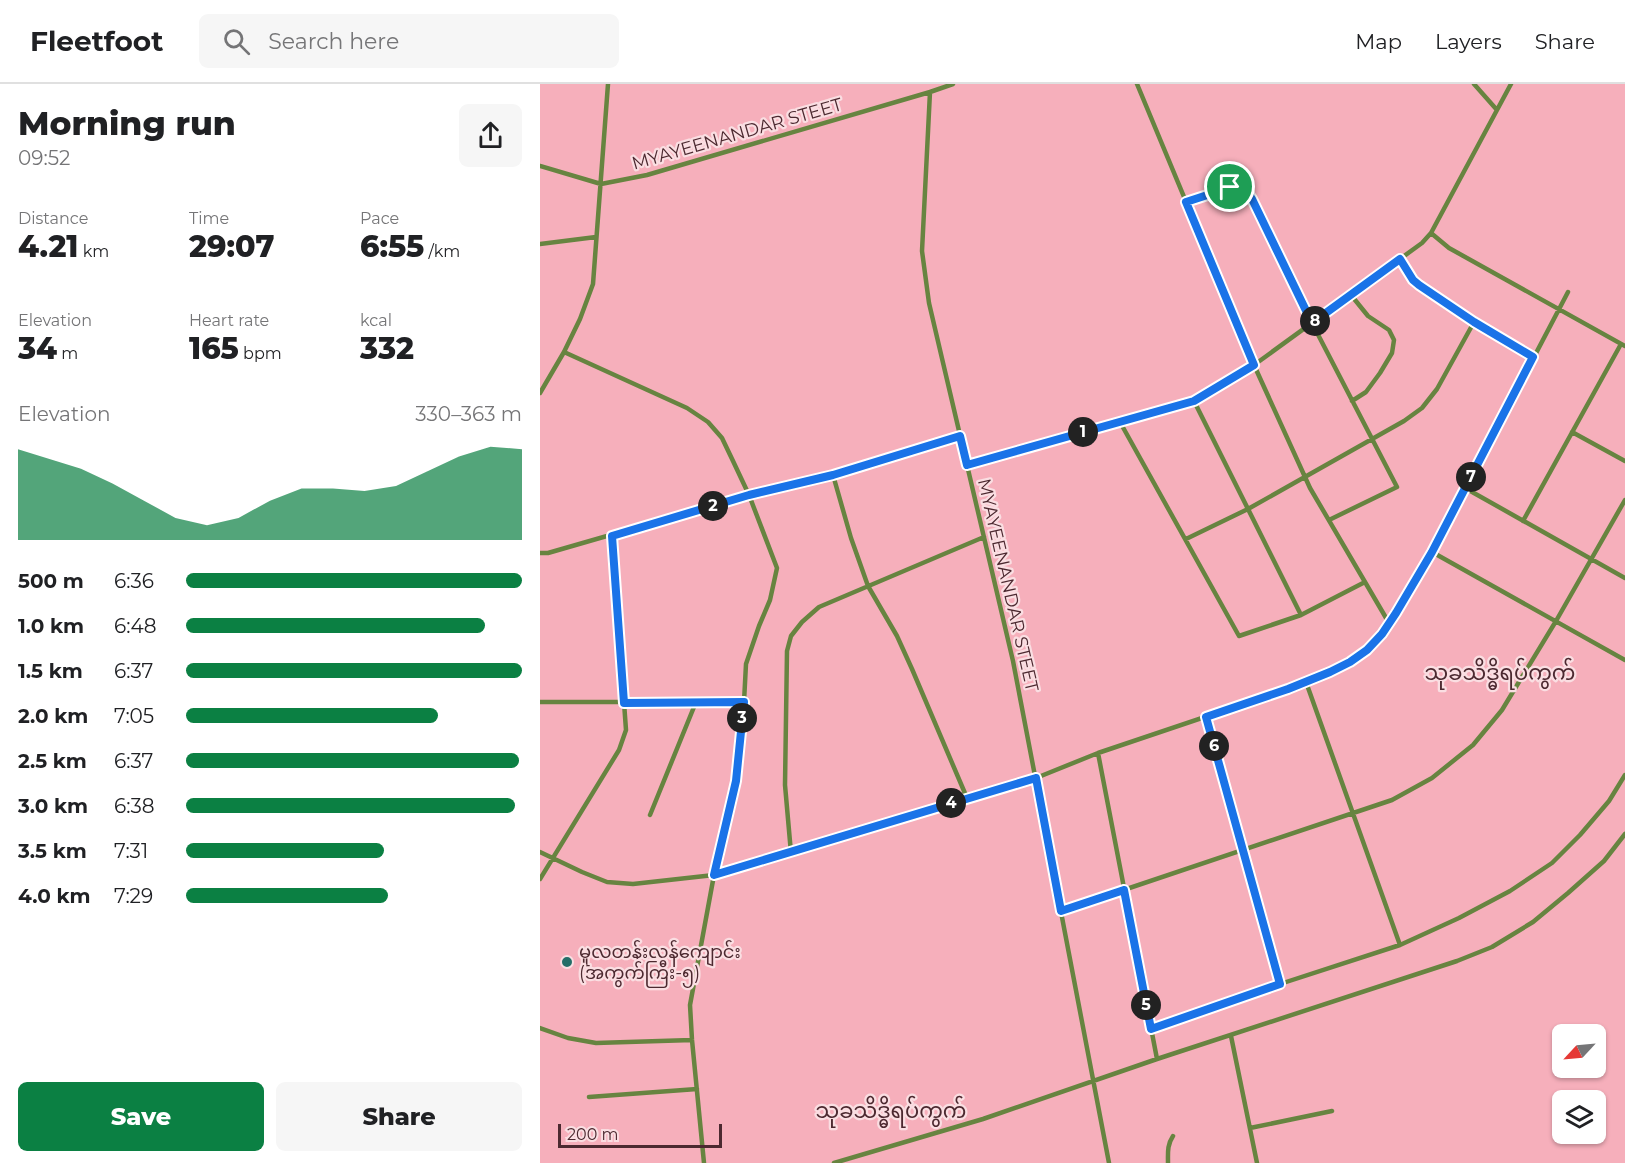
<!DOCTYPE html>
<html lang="en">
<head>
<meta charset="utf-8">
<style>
  body { margin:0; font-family:Montserrat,"Noto Sans Myanmar",sans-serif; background:#f6f6f6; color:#202124; height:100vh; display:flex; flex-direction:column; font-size:22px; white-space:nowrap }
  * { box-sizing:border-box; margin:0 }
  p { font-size:20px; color:#757577 }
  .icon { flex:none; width:33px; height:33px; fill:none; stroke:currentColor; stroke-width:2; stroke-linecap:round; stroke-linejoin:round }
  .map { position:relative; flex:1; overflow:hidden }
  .side { display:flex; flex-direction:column; background:#fff; width:540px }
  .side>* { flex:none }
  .needle { width:39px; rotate:244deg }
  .tools { position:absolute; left:1012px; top:940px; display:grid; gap:12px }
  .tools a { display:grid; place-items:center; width:54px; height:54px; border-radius:9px; background:#fff; box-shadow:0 2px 4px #0004; font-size:30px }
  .scale { position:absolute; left:18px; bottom:15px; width:164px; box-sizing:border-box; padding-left:6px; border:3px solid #4c2930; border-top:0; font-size:16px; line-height:21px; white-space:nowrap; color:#4c2930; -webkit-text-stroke:4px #fadee2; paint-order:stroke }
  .pin { position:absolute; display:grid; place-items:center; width:51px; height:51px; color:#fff; margin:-26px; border:3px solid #fff; border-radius:50%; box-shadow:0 2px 6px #0007 }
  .km { position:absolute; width:30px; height:30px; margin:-15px; border-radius:50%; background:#222; color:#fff; font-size:16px; line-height:30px; text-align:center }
  .round { display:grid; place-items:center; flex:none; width:63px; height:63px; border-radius:9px; background:#f6f6f6 }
  .overview { display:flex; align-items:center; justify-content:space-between; height:102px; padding:0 18px }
  h1 { font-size:33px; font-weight:800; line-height:45px }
  .figures { display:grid; grid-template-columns:repeat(3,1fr); gap:9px; height:102px; padding:6px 18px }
  .figures div { display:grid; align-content:center }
  .figures b { font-size:30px; font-weight:800 }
  .figures small { font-size:16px; font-weight:400 }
  .figures p { font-size:16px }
  .chart { height:168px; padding:12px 18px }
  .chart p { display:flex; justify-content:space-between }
  .chart svg { width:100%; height:108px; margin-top:6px; fill:#0b8043; opacity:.7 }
  .cta { display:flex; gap:12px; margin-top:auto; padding:12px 18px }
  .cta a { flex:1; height:69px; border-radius:9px; background:#0b8043; color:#fff; font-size:24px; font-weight:800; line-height:69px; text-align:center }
  .cta a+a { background:#f6f6f6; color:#202124 }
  ul { padding:0 18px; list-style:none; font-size:20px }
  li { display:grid; grid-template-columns:96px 72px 1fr; align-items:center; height:45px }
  li i { height:15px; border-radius:8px; background:#0b8043 }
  header { display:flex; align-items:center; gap:36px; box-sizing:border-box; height:84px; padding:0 30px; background:#fff; border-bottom:2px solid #e0e0e0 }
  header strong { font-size:28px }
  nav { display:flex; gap:33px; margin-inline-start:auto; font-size:21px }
  .search { width:420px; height:54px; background:#f6f6f6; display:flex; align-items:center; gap:15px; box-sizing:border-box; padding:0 21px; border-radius:9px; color:#757577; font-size:22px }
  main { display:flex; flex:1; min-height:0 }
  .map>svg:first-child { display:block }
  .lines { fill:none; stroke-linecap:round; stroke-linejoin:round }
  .minor { stroke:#678440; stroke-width:4.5 }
  .route-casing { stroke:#fff; stroke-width:12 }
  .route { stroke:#1a73e8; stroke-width:8 }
  .poi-dot { fill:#246e68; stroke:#fadee2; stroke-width:2 }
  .labels { text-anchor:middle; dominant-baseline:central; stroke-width:4.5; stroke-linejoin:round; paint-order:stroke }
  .street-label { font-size:18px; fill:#4c2930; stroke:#fadee2 }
  .poi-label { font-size:18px; fill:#4c2930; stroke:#fadee2; text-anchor:start }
  .quarter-label { font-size:21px; fill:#4c2930; stroke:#fadee2 }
</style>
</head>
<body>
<header>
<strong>Fleetfoot</strong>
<div class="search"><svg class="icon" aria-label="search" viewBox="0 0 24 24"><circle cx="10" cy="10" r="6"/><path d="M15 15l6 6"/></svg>Search here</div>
<nav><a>Map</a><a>Layers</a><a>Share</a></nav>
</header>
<main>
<section class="side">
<div class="overview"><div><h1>Morning run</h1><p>09:52</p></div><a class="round"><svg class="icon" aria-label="share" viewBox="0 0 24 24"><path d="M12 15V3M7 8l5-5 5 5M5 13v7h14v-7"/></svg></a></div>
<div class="figures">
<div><p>Distance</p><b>4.21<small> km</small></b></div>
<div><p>Time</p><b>29:07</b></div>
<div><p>Pace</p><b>6:55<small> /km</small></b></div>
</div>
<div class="figures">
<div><p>Elevation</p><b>34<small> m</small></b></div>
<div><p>Heart rate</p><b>165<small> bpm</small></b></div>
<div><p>kcal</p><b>332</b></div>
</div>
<div class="chart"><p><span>Elevation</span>330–363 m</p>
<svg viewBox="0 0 160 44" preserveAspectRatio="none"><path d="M0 44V7L10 11L20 15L30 21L40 28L50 35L60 38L70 35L80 28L90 23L100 23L110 24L120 22L130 16L140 10L150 6L160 7V44z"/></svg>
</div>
<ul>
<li><b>500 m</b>6:36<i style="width:100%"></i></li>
<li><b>1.0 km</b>6:48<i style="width:89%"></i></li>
<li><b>1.5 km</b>6:37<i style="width:100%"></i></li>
<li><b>2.0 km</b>7:05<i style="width:75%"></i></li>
<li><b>2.5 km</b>6:37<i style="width:99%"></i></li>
<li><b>3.0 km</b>6:38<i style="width:98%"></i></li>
<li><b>3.5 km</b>7:31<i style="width:59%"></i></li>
<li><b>4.0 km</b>7:29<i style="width:60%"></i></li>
</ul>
<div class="cta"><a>Save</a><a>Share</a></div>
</section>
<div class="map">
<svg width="1085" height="1079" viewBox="0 0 1085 1079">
  <rect width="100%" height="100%" fill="#f6afbb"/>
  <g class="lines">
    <path class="minor" d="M597 0 714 281 770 404 849 539
      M390 8 413 0
      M957 26 971 0
      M0 82 61 100 107 91 390 8 382 167 389 219 473 577 569 1079
      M646 119 698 101 703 102 708 107 772 239 857 403 789 436
      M891 149 909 164 1085 262
      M0 160 56 153
      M860 175 873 196 879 201 934 238 993 273
      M811 211 828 232 849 246 854 256 852 269 840 289 826 308 812 317
      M24 268 147 324 168 338 182 354 193 377 209 411 237 484 230 516 219 542 206 580 204 618 196 697 174 791 150 921 152 956 164 1079
      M0 309 24 268 40 235 53 200 68 0
      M654 317 761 531
      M580 338 699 552 761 531 825 498
      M1032 348 1085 377
      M427 381 654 317 714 281 882 159 891 149 957 26 934 0
      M293 391 311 454 328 502 357 552 372 585 427 714
      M925 404 1085 494
      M983 437 1081 260
      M646 455 708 425 864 337 882 324 897 305 934 238
      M892 468 1085 576
      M0 469H8L209 411 293 391 420 352
      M766 598 860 861
      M0 618H204
      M666 633 740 900
      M558 669 617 975
      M110 731 156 618
      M0 768 42 788 67 798 93 800 174 791 496 694 558 669 748 605 790 588 810 578 827 566 842 550 856 529 892 468 1028 208
      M251 769 245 701 247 567 251 552 262 538 279 523 444 453
      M0 795 79 666 86 646 72 452
      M521 827 852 716 892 694 933 661 962 626 1016 537 1085 416
      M0 944 28 954 56 959 152 956
      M611 945 740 900 860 861 919 834 970 807 1012 779 1040 751 1069 717 1085 691
      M691 952 717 1079
      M49 1013 157 1005
      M710 1044 792 1027
      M294 1079 443 1035 617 975 917 877 952 863 993 838 1028 809 1064 777 1085 750
      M628 1079C628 1069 627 1061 633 1052"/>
  </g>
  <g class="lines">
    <g class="route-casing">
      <path id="route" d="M698 101 703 102 712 115 772 239 860 175 873 196 879 201 934 238 993 273 892 468 856 529 842 550 827 566 810 578 790 588 748 605 666 633 740 900 611 945 584 806 521 827 496 694 174 791 196 697 204 618 84 619 72 452 209 411 293 391 420 352 427 381 654 317 714 281 646 118Z"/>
    </g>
    <use href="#route" class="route"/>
  </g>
  <circle class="poi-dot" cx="27" cy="878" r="6"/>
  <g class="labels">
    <g class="street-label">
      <text transform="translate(197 50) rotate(-16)">MYAYEENANDAR STEET</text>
      <text transform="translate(468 501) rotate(77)">MYAYEENANDAR STEET</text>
    </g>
    <g class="poi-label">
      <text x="39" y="868">မူလတန်းလွန်ကျောင်း<tspan x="39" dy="21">(အကွက်ကြီး-၅)</tspan></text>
    </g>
    <g class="quarter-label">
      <text x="960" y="588">သုခသိဒ္ဓိရပ်ကွက်</text>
      <text x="351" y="1026">သုခသိဒ္ဓိရပ်ကွက်</text>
    </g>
  </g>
</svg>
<div class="tools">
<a><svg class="needle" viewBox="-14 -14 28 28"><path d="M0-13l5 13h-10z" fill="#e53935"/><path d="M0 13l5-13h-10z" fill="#757577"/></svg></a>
<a><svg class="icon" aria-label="layers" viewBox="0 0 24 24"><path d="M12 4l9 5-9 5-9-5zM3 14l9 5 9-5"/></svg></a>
</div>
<div class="scale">200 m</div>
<div class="pin" style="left:690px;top:103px;background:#1e9e55"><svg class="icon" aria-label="arrive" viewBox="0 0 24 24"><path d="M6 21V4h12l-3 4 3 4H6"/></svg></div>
<b class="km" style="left:543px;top:348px">1</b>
<b class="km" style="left:173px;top:422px">2</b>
<b class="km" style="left:202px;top:634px">3</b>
<b class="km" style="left:411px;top:719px">4</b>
<b class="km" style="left:606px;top:921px">5</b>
<b class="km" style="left:674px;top:662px">6</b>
<b class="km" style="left:931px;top:393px">7</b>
<b class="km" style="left:775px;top:237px">8</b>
</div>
</main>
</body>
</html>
